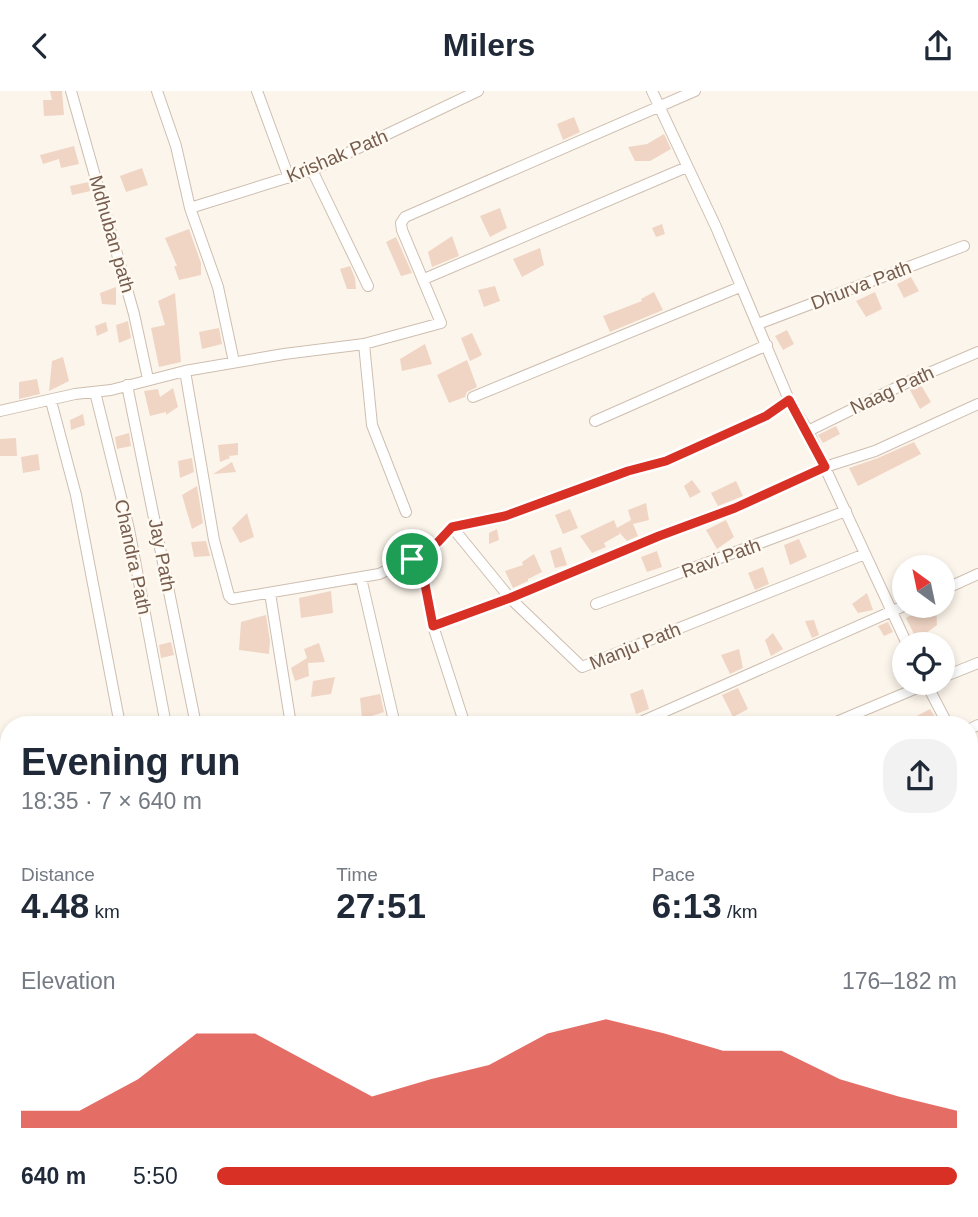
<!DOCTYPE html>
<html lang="en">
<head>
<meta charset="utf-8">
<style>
  body { margin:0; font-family:Arial,sans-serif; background:#f2f2f3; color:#1f2937; height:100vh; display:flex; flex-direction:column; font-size:26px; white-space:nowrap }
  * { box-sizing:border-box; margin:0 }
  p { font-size:23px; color:#747a83 }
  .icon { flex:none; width:38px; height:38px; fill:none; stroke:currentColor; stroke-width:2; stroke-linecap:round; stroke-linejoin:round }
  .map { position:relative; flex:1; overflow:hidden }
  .side { position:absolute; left:0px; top:625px; width:978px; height:502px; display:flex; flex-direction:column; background:#fff; border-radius:28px 28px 0 0; box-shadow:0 4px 10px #0003 }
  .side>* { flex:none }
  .needle { width:46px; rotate:327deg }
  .tools { position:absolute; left:892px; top:464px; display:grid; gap:14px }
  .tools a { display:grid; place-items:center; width:63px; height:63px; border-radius:50%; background:#fff; box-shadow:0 4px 10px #0003; font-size:35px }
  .pin { position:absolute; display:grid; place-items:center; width:60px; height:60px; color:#fff; margin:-30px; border:4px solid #fff; border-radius:50%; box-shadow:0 2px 7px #0007 }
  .round { display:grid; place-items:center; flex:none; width:74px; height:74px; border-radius:28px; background:#f2f2f3 }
  .headline { display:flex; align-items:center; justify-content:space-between; height:119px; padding:0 21px }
  h1 { font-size:38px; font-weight:600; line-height:52px }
  .metrics { display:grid; grid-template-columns:repeat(3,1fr); gap:10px; height:119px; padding:7px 21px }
  .metrics div { display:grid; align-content:center }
  .metrics b { font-size:35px; font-weight:600 }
  .metrics small { font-size:19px; font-weight:400 }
  .metrics p { font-size:19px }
  .chart { height:196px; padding:14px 21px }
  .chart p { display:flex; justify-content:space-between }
  .chart svg { width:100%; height:126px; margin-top:7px; fill:#d93025; opacity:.7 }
  ul { padding:0 21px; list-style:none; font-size:23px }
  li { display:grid; grid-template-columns:112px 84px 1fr; align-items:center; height:52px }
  li i { height:18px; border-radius:9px; background:#d93025 }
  header { display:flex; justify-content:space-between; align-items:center; height:91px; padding:0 21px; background:#fff; font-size:32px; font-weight:600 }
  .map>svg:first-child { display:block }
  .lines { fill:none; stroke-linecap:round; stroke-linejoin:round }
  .canal { stroke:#c0e0e5; stroke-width:10 }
  .building { fill:#f0d5c4 }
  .street-casing { stroke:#cebeb0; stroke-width:12 }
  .secondary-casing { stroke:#d0beae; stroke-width:18 }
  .street { stroke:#fff; stroke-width:10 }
  .secondary { stroke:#fff; stroke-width:16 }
  .route-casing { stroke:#fff; stroke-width:14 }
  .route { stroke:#d93025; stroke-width:9 }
  .labels { text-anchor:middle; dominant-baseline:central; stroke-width:5; stroke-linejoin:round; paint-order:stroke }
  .street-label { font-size:19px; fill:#765d4e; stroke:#fef9f1 }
</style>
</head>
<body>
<header><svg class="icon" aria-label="back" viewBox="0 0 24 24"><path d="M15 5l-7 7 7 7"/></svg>Milers<svg class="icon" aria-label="share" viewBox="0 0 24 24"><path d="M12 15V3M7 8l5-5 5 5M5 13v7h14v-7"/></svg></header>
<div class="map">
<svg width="978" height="1126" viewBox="0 0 978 1126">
  <rect width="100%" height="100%" fill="#fcf5eb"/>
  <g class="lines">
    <path class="canal" d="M0 1107 12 1126"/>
  </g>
  <path class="building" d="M50 0H62L64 24 44 25 43 9H52Z
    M574 26 580 41 563 49 557 33Z
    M664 43 671 58 650 70H635L628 56 647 53Z
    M74 55 79 73 61 77 59 68 43 73 40 64Z
    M142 77 148 94 126 101 120 85Z
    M89 91 91 100 72 104 70 95Z
    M500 117 507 137 490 146 480 125Z
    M662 133 665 143 656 146 652 137Z
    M189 138 201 172V184L179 189 174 175H177L165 147Z
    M452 145 459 165 432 176 428 161Z
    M396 146 412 182 401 185 386 151Z
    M540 157 544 174 522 186 513 168Z
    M350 175 355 187 356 198H347L340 178Z
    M911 186 919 200 904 207 897 193Z
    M495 195 500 210 484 216 478 199Z
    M116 196V214L102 213 100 202Z
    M654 201 663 219 610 241 603 225 642 210 641 208Z
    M875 201 882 218 866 226 856 210Z
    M175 202 181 271 159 276 151 237 165 234 158 210Z
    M128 230 131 247 119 252 116 234Z
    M106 231 108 240 97 245 95 235Z
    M219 237 222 253 202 258 199 241Z
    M787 239 794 253 783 259 775 245Z
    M472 242 482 264 470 270 461 247Z
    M425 253 432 273 402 280 400 268Z
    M63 266 69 290 49 300 52 270Z
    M467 269 477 296 467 301 465 306 449 312 437 284Z
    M37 288 40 303 19 308V291Z
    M921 294 931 311 920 318 910 299Z
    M173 297 178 316 166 324V321L150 325 144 300 158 298 160 306Z
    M83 323 85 334 71 339 70 329Z
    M836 335 840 343 823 352 818 344Z
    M129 342 131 355 117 358 115 346Z
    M16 347 17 365H0V348Z
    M914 351 921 363 858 395 849 377 878 367Z
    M238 352V364L229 365 230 367 220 371 218 354Z
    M38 363 40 379 23 382 21 366Z
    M192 367 194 381 180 387 178 370Z
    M232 371 236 381 213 383Z
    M692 389 701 401 690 407 684 395Z
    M736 390 743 405 718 415 711 402Z
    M197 395 203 432 192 438 182 404Z
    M646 412 649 429 633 433 638 445 627 450 618 440 620 443 604 452 606 456 592 462 580 445 614 429 617 437 631 429 628 419Z
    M570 418 578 437 563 443 555 424Z
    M247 422 254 446 240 452 232 437Z
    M726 429 734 446 717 458 706 439Z
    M497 438 499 449 489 453V442Z
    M799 448 807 466 790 474 784 454Z
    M206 450 210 465 194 466 191 451Z
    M561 456 567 474 555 477 550 460Z
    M657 460 662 476 647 481 641 466Z
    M534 463 542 481 528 488V490L513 497 505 480 523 474 522 471Z
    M763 476 769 493 755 499 748 482Z
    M331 500 333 522 301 527 299 507Z
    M867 502 873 519 858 522 852 513Z
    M930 514H936L937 534 917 549 906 527Z
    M266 524 270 550 269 563 239 559 241 531Z
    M814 529 819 544 812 547 805 530Z
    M888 531 893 541 884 545 878 535Z
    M773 542 783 558 771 565 765 549Z
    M171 551 174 564 161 567 159 554Z
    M319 552 325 571 308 572 309 585 295 590 291 577 307 567 304 558Z
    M739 558 743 577 730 583 721 564Z
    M335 586 331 603 311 606 313 590Z
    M738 597 748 618 733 626 722 604Z
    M643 598 649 618 636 623 630 603Z
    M380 603 384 621 362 628 360 607Z
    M930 618 935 626 927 630 929 634H900Z
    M975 1072 978 1077V1094L974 1095 970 1087V1075Z"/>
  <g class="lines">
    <g class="street-casing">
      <path id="street" d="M71 0 134 223 148 288
        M157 0 176 55 190 117 218 196 234 271
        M257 0 289 87
        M652 0 716 136 789 309 808 340 907 553
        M312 79 368 195
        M190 117 312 79 478 0
        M424 188 687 76
        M758 233 964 155
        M364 253 372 334 406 421
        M185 280 284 263 364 253 441 232 402 139 401 132 405 126 695 0
        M127 294 196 634
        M95 301 129 438 166 634
        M473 306 740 196
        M51 310 76 404 120 634
        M0 320 75 303 111 299 185 280 214 449 229 505 232 508 379 483 412 468 423 483 433 535 465 634
        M595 330 767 254
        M808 340 910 290 978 261
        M452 436 510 507 582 576 865 463
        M412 468 438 451 452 436 505 425 628 380 666 370 766 325 789 309
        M361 487 395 634
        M943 499 978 483
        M270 502 291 634
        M596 513 846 420
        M433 535 510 507 659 445 735 417 825 376 875 360 978 313
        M943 586 978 572
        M926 592 948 634
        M634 634 906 514
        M829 634 929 592
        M970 638 978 634
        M970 675 978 692
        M970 716 978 712
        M970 764 978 760
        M970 822 978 819
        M970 887 978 883
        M970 940 978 937
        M0 956 3 955
        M970 981 978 978
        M970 1038 978 1034
        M970 1105 978 1102
        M488 1118 492 1126
        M820 1118 824 1126
        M857 1118 862 1126
        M43 1126 52 1118
        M923 1126 940 1118"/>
    </g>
    <g class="secondary-casing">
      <path id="secondary" d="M0 1072 9 1078
        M33 1118 37 1126"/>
    </g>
    <use href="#street" class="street"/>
    <use href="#secondary" class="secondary"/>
  </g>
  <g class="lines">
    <g class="route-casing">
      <path id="route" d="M789 309 825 376 735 417 659 445 510 507 433 535 423 483 412 468 438 451 452 436 505 425 628 380 666 370 766 325Z"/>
    </g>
    <use href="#route" class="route"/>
  </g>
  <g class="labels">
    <g class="street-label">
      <text transform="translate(337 65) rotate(-23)">Krishak Path</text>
      <text transform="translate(112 143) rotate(74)">Mdhuban path</text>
      <text transform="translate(861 194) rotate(-21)">Dhurva Path</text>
      <text transform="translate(892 299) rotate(-25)">Naag Path</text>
      <text transform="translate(162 464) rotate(79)">Jay Path</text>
      <text transform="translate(133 466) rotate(78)">Chandra Path</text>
      <text transform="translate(721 467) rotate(-20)">Ravi Path</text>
      <text transform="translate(635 555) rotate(-22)">Manju Path</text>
    </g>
  </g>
</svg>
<div class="tools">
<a><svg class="needle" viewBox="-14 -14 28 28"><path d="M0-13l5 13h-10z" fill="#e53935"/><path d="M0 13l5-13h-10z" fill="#747a83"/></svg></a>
<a><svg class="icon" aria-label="locate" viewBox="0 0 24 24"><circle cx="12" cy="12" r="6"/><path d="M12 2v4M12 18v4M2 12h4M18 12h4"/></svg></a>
</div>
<div class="pin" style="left:412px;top:468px;background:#1e9e55"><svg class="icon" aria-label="arrive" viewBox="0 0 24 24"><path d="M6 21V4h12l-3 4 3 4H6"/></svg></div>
<section class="side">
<div class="headline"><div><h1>Evening run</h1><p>18:35 · 7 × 640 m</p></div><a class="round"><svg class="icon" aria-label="share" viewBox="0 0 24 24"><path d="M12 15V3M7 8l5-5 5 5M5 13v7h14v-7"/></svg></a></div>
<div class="metrics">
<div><p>Distance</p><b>4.48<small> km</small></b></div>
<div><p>Time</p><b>27:51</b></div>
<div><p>Pace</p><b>6:13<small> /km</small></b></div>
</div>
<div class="chart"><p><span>Elevation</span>176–182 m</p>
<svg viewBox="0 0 160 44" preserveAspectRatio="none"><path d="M0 44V38L10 38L20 27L30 11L40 11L50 22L60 33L70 27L80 22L90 11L100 6L110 11L120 17L130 17L140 27L150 33L160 38V44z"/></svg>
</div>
<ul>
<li><b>640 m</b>5:50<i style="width:100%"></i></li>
</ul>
</section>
</div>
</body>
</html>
